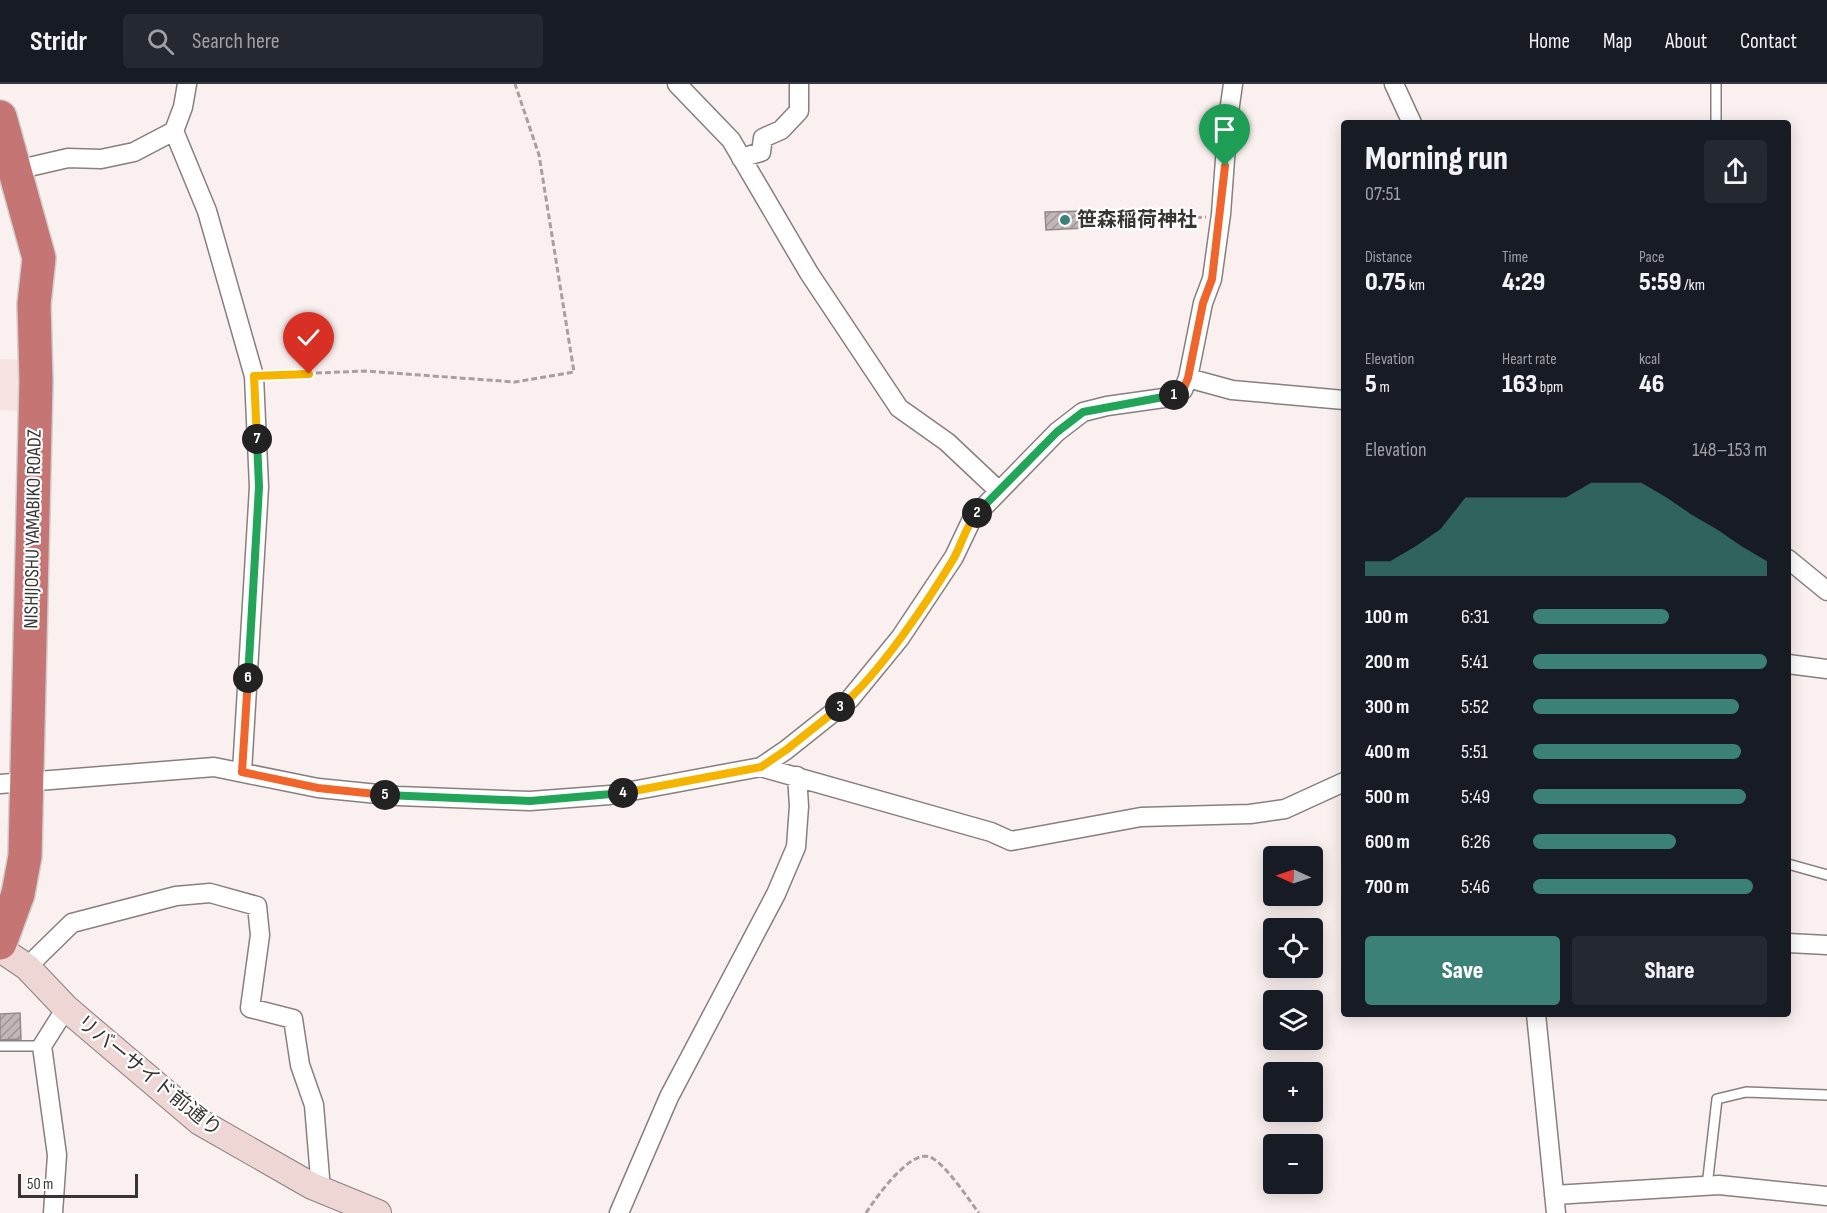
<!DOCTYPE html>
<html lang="en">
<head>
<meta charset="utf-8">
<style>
  body { margin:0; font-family:"Sofia Sans Condensed","Noto Sans JP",sans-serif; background:#242831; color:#f1f3f6; height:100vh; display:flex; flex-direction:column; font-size:22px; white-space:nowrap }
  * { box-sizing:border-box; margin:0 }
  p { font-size:20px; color:#9ea1a6 }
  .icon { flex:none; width:33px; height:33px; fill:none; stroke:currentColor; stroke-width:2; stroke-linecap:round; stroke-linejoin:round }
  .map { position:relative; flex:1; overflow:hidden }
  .side { position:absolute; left:1341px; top:36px; width:450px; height:897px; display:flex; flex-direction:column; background:#171b24; border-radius:6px; box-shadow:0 3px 15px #0003 }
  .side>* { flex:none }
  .needle { width:39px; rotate:273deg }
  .controls { position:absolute; left:1263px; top:762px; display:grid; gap:12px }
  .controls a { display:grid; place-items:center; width:60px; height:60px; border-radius:6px; background:#171b24; box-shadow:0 3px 15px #0003; font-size:30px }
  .scale { position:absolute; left:18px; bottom:15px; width:120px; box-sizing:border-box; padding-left:6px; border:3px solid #393534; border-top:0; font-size:16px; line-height:21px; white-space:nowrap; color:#393534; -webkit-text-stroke:4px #fff; paint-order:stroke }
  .pin { position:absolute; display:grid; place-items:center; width:51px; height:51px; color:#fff; margin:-62px -26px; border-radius:50% 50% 50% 0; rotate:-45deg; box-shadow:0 0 6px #0007 }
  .pin .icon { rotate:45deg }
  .km { position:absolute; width:30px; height:30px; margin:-15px; border-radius:50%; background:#222; color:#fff; font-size:16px; line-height:30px; text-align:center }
  .round { display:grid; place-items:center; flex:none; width:63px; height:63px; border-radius:6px; background:#242831 }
  .summary { display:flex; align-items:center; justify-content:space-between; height:102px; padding:0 24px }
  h1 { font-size:33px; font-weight:800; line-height:45px }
  .figures { display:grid; grid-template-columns:repeat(3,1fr); gap:9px; height:102px; padding:6px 24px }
  .figures div { display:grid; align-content:center }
  .figures b { font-size:26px; font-weight:800 }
  .figures small { font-size:16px; font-weight:400 }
  .figures p { font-size:16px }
  .chart { height:168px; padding:12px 24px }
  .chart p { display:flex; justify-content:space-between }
  .chart svg { width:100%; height:108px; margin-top:6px; fill:#3b8177; opacity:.7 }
  .primary-button { display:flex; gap:12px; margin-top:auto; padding:12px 24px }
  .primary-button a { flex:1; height:69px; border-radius:6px; background:#3b8177; color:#fff; font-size:24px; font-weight:800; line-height:69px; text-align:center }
  .primary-button a+a { background:#242831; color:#f1f3f6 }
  ul { padding:0 24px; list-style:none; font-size:20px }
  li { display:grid; grid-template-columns:96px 72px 1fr; align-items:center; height:45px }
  li i { height:15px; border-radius:8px; background:#3b8177 }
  header { display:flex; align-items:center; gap:36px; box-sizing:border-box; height:84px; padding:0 30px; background:#171b24; border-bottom:2px solid #363941 }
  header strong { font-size:28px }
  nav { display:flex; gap:33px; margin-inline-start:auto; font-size:21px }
  .search { width:420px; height:54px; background:#242831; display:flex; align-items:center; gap:15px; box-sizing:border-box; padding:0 21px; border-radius:6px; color:#9ea1a6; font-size:22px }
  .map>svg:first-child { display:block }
  .built { fill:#f6e2e1 }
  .building { fill:url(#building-hatch); stroke:#938989; stroke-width:1.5 }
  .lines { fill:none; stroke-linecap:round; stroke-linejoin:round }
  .lane-casing { stroke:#887f7e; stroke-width:12 }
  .street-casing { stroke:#887f7e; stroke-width:21 }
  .secondary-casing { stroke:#887f7e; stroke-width:28 }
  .highway-casing { stroke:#cfcfce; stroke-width:36 }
  .path { stroke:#a8a09f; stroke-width:3; stroke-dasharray:6 3; stroke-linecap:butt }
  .lane { stroke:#fff; stroke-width:9 }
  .street { stroke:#fff; stroke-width:18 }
  .secondary { stroke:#eed6d5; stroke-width:26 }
  .highway { stroke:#c57574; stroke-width:33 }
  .split-1-casing { stroke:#fff; stroke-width:12 }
  .split-2-casing { stroke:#fff; stroke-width:12 }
  .split-3-casing { stroke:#fff; stroke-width:12 }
  .split-4-casing { stroke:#fff; stroke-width:12 }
  .split-5-casing { stroke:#fff; stroke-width:12 }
  .split-6-casing { stroke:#fff; stroke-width:12 }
  .split-7-casing { stroke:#fff; stroke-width:12 }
  .split-8-casing { stroke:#fff; stroke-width:12 }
  .split-1 { stroke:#f0652b; stroke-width:8 }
  .split-2 { stroke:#22a559; stroke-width:8 }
  .split-3 { stroke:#f5b400; stroke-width:8 }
  .split-4 { stroke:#f5b400; stroke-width:8 }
  .split-5 { stroke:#22a559; stroke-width:8 }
  .split-6 { stroke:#f0652b; stroke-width:8 }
  .split-7 { stroke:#22a559; stroke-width:8 }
  .split-8 { stroke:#f5b400; stroke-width:8 }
  .poi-dot { fill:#3b8177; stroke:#fff; stroke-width:2 }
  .labels { text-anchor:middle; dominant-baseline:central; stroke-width:4.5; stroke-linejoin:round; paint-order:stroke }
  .poi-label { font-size:20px; font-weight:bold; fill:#393534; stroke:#fff; text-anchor:start }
  .street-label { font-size:20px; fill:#393534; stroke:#fff }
</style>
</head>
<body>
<header>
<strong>Stridr</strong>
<div class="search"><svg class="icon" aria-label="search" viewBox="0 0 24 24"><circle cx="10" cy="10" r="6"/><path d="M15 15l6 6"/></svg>Search here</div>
<nav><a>Home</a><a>Map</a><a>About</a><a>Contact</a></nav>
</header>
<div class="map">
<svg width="1827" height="1129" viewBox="0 0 1827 1129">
  <defs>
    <pattern id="building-hatch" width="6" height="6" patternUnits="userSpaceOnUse" patternTransform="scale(1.5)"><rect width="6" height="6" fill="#c1b7b7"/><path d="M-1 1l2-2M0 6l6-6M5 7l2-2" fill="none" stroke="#9e9696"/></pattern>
  </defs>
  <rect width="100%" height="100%" fill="#faf0ef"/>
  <path class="built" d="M0 275 22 276 19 327 0 326Z"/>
  <path class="building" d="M1085 127V144L1046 146 1045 128Z
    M20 929 21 955 0 956V930Z"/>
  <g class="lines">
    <g class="lane-casing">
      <path id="lane" d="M1716 0V39
        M1788 780 1827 791
        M0 962H42
        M1707 1102 1717 1015 1746 1008 1827 1011"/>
    </g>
    <g class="street-casing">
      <path id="street" d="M187 0 183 23 174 47 207 127 254 292 259 403 242 688
        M677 0 731 56 809 189 899 324 947 358 999 407
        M1394 0 1412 39
        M741 74 761 68 763 54 781 46 799 27V0
        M16 86 68 74 101 75 134 68 174 47
        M1188 294 1232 306 1344 316
        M1788 475 1827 507
        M1788 580 1827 585
        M761 683 991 748 1011 757 1141 733 1250 730 1285 725 1344 698
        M0 700 214 683 318 704 398 712 530 717 610 711 761 683 786 666 850 615 900 554 954 473 972 435 1057 348 1083 328 1107 322 1171 313 1183 306 1188 294 1203 219 1212 195 1221 130 1228 35 1233 0
        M1788 859 1827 861
        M27 883 72 839 176 812 210 809 257 822 260 851 250 924 293 935 300 981 314 1021 321 1106
        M1536 930 1556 1129
        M1554 1111 1719 1101 1827 1112
        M53 1129 57 1071 42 962 66 924
        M619 1129 669 1013 776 810 796 763 799 722 797 692"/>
    </g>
    <g class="secondary-casing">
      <path id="secondary" d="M0 865 27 883 66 924 200 1038 312 1102 378 1129"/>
    </g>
    <g class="highway-casing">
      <path id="highway" d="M0 33 39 174 34 220 36 298 25 772 18 810 0 859"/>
    </g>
    <path class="path" d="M1097 138 1206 133
      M271 291 365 287 515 298 574 288 539 71 515 0
      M866 1129C875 1115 910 1065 930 1073 946 1080 968 1115 979 1129"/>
    <use href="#lane" class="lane"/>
    <use href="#street" class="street"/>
    <use href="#secondary" class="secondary"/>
    <use href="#highway" class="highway"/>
  </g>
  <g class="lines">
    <g class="split-1-casing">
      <path id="split-1" d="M1174 311 1183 306 1188 294 1203 219 1212 195 1225 82"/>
    </g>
    <g class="split-2-casing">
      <path id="split-2" d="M977 429 1057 348 1083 328 1174 311"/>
    </g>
    <g class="split-3-casing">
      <path id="split-3" d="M840 623C878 592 928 517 954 474 962 459 966 442 977 429"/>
    </g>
    <g class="split-4-casing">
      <path id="split-4" d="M623 709 761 683 786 666 840 623"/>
    </g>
    <g class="split-5-casing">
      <path id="split-5" d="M385 711 530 717 623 709"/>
    </g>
    <g class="split-6-casing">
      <path id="split-6" d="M248 594 242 688 318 704 385 711"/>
    </g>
    <g class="split-7-casing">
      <path id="split-7" d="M248 594 259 403 257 355"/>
    </g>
    <g class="split-8-casing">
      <path id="split-8" d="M257 355 254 292 309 290"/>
    </g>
    <use href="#split-1" class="split-1"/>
    <use href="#split-2" class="split-2"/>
    <use href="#split-3" class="split-3"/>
    <use href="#split-4" class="split-4"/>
    <use href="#split-5" class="split-5"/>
    <use href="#split-6" class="split-6"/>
    <use href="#split-7" class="split-7"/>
    <use href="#split-8" class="split-8"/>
  </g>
  <circle class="poi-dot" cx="1065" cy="136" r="6"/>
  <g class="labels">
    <g class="poi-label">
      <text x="1077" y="136">笹森稲荷神社</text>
    </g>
    <g class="street-label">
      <text transform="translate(33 445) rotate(-89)">NISHIJOSHU YAMABIKO ROADZ</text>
      <text transform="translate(149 992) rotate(39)">リバーサイド前通り</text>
    </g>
  </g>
</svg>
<div class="controls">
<a><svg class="needle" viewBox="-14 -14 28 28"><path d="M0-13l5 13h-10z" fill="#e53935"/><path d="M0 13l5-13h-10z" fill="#9ea1a6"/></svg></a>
<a><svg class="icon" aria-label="locate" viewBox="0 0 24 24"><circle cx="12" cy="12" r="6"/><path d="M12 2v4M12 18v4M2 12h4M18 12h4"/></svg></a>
<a><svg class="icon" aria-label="layers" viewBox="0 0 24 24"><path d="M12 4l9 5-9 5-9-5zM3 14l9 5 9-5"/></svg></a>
<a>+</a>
<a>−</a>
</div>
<div class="scale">50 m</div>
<div class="pin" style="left:1225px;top:82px;background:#1e9e55"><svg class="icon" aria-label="arrive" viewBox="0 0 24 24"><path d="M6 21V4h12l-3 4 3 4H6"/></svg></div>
<div class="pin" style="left:309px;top:290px;background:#d93025"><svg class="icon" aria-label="check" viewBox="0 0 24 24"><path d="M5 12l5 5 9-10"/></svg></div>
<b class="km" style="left:1174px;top:311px">1</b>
<b class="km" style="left:977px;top:429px">2</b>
<b class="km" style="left:840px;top:623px">3</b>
<b class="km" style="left:623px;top:709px">4</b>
<b class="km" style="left:385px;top:711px">5</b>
<b class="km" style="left:248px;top:594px">6</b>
<b class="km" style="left:257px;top:355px">7</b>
<section class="side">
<div class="summary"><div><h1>Morning run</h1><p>07:51</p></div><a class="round"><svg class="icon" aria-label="share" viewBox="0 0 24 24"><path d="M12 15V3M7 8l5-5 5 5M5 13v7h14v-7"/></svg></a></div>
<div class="figures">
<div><p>Distance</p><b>0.75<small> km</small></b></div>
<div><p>Time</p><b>4:29</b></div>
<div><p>Pace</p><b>5:59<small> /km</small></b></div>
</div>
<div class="figures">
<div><p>Elevation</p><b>5<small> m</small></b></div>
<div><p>Heart rate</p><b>163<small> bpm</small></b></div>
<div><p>kcal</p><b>46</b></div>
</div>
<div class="chart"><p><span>Elevation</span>148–153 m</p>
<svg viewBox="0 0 160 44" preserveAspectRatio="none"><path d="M0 44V38L10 38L20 32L30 25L40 12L50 12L60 12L70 12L80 12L90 6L100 6L110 6L120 12L130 19L140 25L150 32L160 38V44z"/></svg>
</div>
<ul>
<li><b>100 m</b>6:31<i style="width:58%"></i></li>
<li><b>200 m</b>5:41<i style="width:100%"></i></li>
<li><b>300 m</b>5:52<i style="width:88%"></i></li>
<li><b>400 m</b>5:51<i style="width:89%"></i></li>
<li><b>500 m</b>5:49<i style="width:91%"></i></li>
<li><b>600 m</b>6:26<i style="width:61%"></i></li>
<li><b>700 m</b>5:46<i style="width:94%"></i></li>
</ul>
<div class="primary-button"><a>Save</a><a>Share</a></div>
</section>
</div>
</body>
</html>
